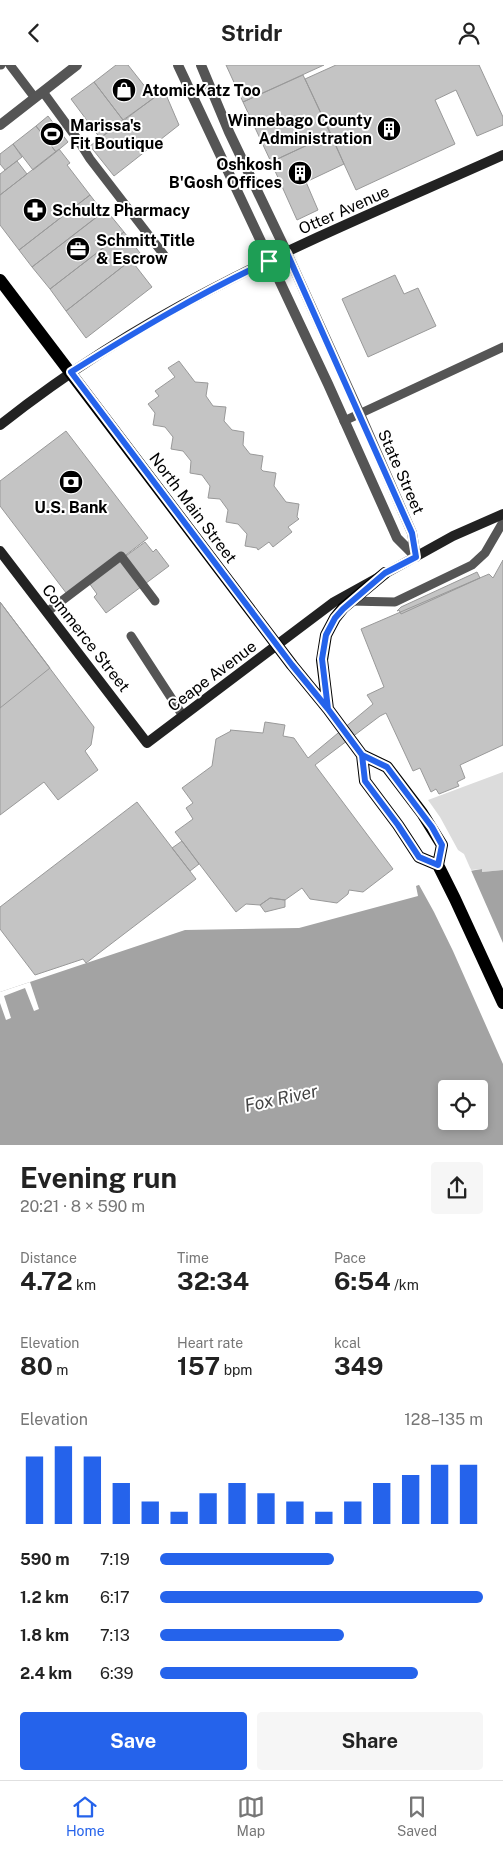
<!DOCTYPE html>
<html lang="en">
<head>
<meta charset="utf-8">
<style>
  body { margin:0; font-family:"Public Sans",sans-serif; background:#f6f6f6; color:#222; height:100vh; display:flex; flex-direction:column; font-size:19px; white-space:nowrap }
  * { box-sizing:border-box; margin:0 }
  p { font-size:16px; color:#767676 }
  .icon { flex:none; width:28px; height:28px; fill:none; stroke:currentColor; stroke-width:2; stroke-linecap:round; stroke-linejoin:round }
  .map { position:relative; height:1080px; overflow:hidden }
  .side { display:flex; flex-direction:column; background:#fff; flex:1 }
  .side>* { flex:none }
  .controls { position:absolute; left:438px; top:1015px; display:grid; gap:10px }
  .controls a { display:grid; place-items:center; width:50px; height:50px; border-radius:5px; background:#fff; box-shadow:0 2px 8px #0003; font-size:25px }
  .pin { position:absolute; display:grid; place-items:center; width:42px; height:42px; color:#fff; margin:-21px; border-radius:10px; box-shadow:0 2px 8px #0006 }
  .round { display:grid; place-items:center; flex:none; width:52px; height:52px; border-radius:5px; background:#f6f6f6 }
  .summary { display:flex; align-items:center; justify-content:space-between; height:85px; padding:0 20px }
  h1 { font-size:28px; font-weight:700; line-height:38px }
  .stats { display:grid; grid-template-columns:repeat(3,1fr); gap:8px; height:85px; padding:5px 20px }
  .stats div { display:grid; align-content:center }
  .stats b { font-size:25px; font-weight:700 }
  .stats small { font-size:14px; font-weight:400 }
  .stats p { font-size:14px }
  .chart { height:140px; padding:10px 20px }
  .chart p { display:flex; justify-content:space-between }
  .chart svg { width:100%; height:90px; margin-top:5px; stroke:#2563eb; stroke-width:6 }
  .cta { display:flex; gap:10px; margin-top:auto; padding:10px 20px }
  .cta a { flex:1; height:58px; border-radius:5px; background:#2563eb; color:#fff; font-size:20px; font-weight:700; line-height:58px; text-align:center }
  .cta a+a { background:#f6f6f6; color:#222 }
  ul { padding:0 20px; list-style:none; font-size:16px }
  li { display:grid; grid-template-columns:80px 60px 1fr; align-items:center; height:38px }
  li i { height:12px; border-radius:6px; background:#2563eb }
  header { display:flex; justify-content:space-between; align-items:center; height:65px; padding:0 20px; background:#fff; font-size:22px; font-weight:700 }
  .dock { display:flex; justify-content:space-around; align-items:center; height:70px; border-top:1px solid #e0e0e0; background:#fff; font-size:14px; color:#767676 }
  .dock a { display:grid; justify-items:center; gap:2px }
  .dock .on { color:#2563eb }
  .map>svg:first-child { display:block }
  .green { fill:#dcdcdc }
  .water { fill:#a3a3a3; fill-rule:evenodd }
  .pier { fill:#fff }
  .building { fill:#c4c4c4; stroke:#999 }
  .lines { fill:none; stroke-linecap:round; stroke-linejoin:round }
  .lane { stroke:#555; stroke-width:9 }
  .street { stroke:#555; stroke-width:10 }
  .secondary { stroke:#222; stroke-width:10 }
  .primary { stroke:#000; stroke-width:12 }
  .route-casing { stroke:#fff; stroke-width:10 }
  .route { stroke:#2563eb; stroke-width:6 }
  .labels { text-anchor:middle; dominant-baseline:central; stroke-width:4; stroke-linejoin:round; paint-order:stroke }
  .poi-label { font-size:16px; font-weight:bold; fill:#000; stroke:#fff; text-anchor:start }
  .street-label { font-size:16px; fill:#000; stroke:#fff }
  .water-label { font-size:18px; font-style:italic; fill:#444; stroke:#fff }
</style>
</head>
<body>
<header><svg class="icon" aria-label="back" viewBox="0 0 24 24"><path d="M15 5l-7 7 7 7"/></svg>Stridr<svg class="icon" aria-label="person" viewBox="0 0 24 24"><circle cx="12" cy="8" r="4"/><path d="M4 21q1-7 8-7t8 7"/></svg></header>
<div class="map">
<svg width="503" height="1080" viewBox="0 0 503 1080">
  <rect width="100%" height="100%" fill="#fff"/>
  <path class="green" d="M503 707V805L482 807V804L471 805 464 789 458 785 440 752 428 735Z"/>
  <path class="water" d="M482 804V807L503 805V1080H0V927L185 865 299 863 418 831 416 821 445 810ZM446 1024H479V1056H446Z"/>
  <path class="pier" d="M470 803 503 878V999L453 886 434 847 418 818 444 808Z
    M30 917 39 944 34 946 25 923 4 931 11 953 6 955 0 938V927Z"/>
  <path class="building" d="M116 0H128L154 33 123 55 94 17Z
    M226 0H324L243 37Z
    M336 0H479L503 52V60L477 71 456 25 435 35 455 79 356 125 305 14Z
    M303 10 331 69 271 97 243 37Z
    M94 17 123 55 100 73 71 34Z
    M164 25 179 60 114 111 90 81Z
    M48 51 68 77 56 87 36 61Z
    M36 61 56 87 33 105 13 79Z
    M331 69 344 99 306 117 318 145 297 155 271 97Z
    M13 79 22 92 5 105 0 99V89Z
    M59 84 70 98 67 100 90 130 19 185 0 160V130Z
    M17 96 27 109 0 130V109Z
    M90 130 103 147 32 202 19 185Z
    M106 145 124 167 50 224 32 202Z
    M124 167 140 188 66 246 50 224Z
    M131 195 152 222 86 273 66 246Z
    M395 210 404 229 418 223 436 261 368 292 342 234Z
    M179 296 195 317 208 318 206 331 213 341 226 342 224 356 232 365 244 367 243 380 250 389 263 391 261 404 263 406 276 408 274 421 286 437 299 439 297 452 299 454 288 462 292 467 273 482 269 477 258 485 257 483 245 481 247 469 238 459 226 457 228 445 220 434 208 433 210 421 202 410 190 408 191 396 183 386 171 384 173 372 165 362 153 360 155 348 148 339 159 331 155 326 175 312 168 303Z
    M66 366 148 473 70 533 0 441V416Z
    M145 477 153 487 156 484 169 501 106 548 94 532 97 529 89 518Z
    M503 495V680L460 700 465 713 457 717 459 721 439 729 436 724 431 727 420 703 413 706 386 648 380 651 315 700 393 804 363 827 349 825 348 829 337 838 310 834 302 823 285 835 270 833 260 840 246 839 236 847 175 767 193 754 186 743 193 738 182 723 212 701 216 674 231 666 230 665 263 668 265 657 285 660 283 671 294 673 308 693 373 639 367 630 384 622 361 564 489 509 493 513Z
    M477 507 480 513 401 549 399 545 397 546 401 542Z
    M0 537 94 662 91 680 85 686 98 705 58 735 44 717 0 750Z
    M0 537 50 603 0 643Z
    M137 737 196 814 86 898 83 894 35 910 0 864V842Z
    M182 776 199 799 190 806 172 783Z
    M270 833 285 835V842L265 847 260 840Z"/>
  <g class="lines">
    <path class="lane" d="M0 0H1
      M10 0 35 33
      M43 27 78 75 90 94 164 190
      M344 356 503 282
      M349 536 395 537 472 500 485 488 503 457
      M47 547 121 491 155 536
      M131 571 183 651"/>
    <path class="street" d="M178 0 328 319 397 473 416 492
      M201 0 229 67 287 188 360 349 412 468 416 492
      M0 60 77 0"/>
    <path class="secondary" d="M0 360C66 308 136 263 210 225 305 175 405 134 503 90
      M0 486 147 678 334 537 453 471 503 449"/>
    <path class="primary" d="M0 215 292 600 328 644 362 690 387 702 422 748 442 780 438 800
      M328 644 322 595 326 570 335 553 343 543 385 508
      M362 690 365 716 398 760 419 792 438 800
      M438 800 455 834 503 938"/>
  </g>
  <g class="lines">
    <g class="route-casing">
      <path id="route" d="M269 196C200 228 135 267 71 307L292 600 328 644 362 690 387 702 432 762 442 780 438 800 419 792 398 760 365 716 362 690 328 644 322 594 326 570 335 553 343 544 385 508 416 492 412 468 287 188 269 196"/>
    </g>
    <use href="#route" class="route"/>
  </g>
  <defs>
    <g id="shop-disc" transform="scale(1.25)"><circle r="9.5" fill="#000" stroke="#fff"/><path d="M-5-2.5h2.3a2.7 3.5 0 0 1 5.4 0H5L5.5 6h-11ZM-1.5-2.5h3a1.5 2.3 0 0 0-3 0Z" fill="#fff"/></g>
    <g id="building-disc" transform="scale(1.25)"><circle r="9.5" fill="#000" stroke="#fff"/><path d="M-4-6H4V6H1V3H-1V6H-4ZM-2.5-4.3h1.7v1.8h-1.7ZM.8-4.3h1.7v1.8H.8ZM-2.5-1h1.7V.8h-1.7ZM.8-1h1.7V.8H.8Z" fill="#fff"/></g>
    <g id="stadium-disc" transform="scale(1.25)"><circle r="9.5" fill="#000" stroke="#fff"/><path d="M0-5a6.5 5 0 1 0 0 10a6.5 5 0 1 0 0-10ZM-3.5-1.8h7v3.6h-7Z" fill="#fff"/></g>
    <g id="pharmacy-disc" transform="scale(1.25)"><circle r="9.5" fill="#000" stroke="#fff"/><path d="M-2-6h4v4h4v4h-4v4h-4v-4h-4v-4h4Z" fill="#fff"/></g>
    <g id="office-disc" transform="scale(1.25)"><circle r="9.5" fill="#000" stroke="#fff"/><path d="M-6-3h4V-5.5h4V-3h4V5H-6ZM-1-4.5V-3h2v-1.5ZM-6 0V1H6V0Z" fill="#fff"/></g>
    <g id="bank-disc" transform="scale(1.25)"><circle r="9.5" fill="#000" stroke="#fff"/><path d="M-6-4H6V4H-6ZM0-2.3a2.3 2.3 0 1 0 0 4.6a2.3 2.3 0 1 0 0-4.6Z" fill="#fff"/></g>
  </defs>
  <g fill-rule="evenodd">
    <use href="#shop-disc" x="124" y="25"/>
    <use href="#building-disc" x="389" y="64"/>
    <use href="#stadium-disc" x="52" y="69"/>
    <use href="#building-disc" x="300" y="108"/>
    <use href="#pharmacy-disc" x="35" y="145"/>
    <use href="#office-disc" x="78" y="184"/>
    <use href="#bank-disc" x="71" y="417"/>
  </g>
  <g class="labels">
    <g class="poi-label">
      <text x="142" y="25">AtomicKatz Too</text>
      <text x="372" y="55" text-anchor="end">Winnebago County<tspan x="372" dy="18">Administration</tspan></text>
      <text x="70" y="60">Marissa's<tspan x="70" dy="18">Fit Boutique</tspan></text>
      <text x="282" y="99" text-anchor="end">Oshkosh<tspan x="282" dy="18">B'Gosh Offices</tspan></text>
      <text x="52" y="145">Schultz Pharmacy</text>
      <text x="96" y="175">Schmitt Title<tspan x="96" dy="18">&amp; Escrow</tspan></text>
      <text x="71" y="442" text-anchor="middle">U.S. Bank</text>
    </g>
    <g class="street-label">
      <text transform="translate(344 145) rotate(-24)">Otter Avenue</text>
      <text transform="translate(401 407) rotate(66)">State Street</text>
      <text transform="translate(193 443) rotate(53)">North Main Street</text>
      <text transform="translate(86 573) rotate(52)">Commerce Street</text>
      <text transform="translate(212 611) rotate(-37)">Ceape Avenue</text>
    </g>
    <g class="water-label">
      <text transform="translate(281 1033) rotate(-12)">Fox River</text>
    </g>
  </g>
</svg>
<div class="controls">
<a><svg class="icon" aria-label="locate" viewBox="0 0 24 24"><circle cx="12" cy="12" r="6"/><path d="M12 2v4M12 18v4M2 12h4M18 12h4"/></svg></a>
</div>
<div class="pin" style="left:269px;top:196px;background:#1e9e55"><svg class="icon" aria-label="arrive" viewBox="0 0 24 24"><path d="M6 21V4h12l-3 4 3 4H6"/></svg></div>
</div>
<section class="side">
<div class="summary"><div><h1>Evening run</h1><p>20:21 · 8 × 590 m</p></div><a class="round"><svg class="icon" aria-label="share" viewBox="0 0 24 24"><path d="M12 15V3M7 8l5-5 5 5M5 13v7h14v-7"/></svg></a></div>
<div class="stats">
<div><p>Distance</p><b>4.72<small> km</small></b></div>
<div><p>Time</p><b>32:34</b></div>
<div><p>Pace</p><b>6:54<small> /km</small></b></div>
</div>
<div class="stats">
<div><p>Elevation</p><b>80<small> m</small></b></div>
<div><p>Heart rate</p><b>157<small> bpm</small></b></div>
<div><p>kcal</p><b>349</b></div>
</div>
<div class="chart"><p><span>Elevation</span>128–135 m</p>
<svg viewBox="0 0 160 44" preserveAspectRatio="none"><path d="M5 44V11M15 44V6M25 44V11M35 44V24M45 44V33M55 44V38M65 44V29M75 44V24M85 44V29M95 44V33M105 44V38M115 44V33M125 44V24M135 44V20M145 44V15M155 44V15"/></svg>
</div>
<ul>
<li><b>590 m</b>7:19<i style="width:54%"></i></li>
<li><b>1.2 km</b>6:17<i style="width:100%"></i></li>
<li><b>1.8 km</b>7:13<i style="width:57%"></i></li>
<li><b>2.4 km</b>6:39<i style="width:80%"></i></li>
</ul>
<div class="cta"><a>Save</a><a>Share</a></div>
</section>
<nav class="dock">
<a class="on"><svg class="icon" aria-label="home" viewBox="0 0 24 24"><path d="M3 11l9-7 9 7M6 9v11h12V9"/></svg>Home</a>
<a><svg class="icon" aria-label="map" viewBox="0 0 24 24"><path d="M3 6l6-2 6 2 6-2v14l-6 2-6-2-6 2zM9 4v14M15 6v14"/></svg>Map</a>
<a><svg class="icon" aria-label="saved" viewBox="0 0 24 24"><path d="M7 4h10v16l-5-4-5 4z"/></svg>Saved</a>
</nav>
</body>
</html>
